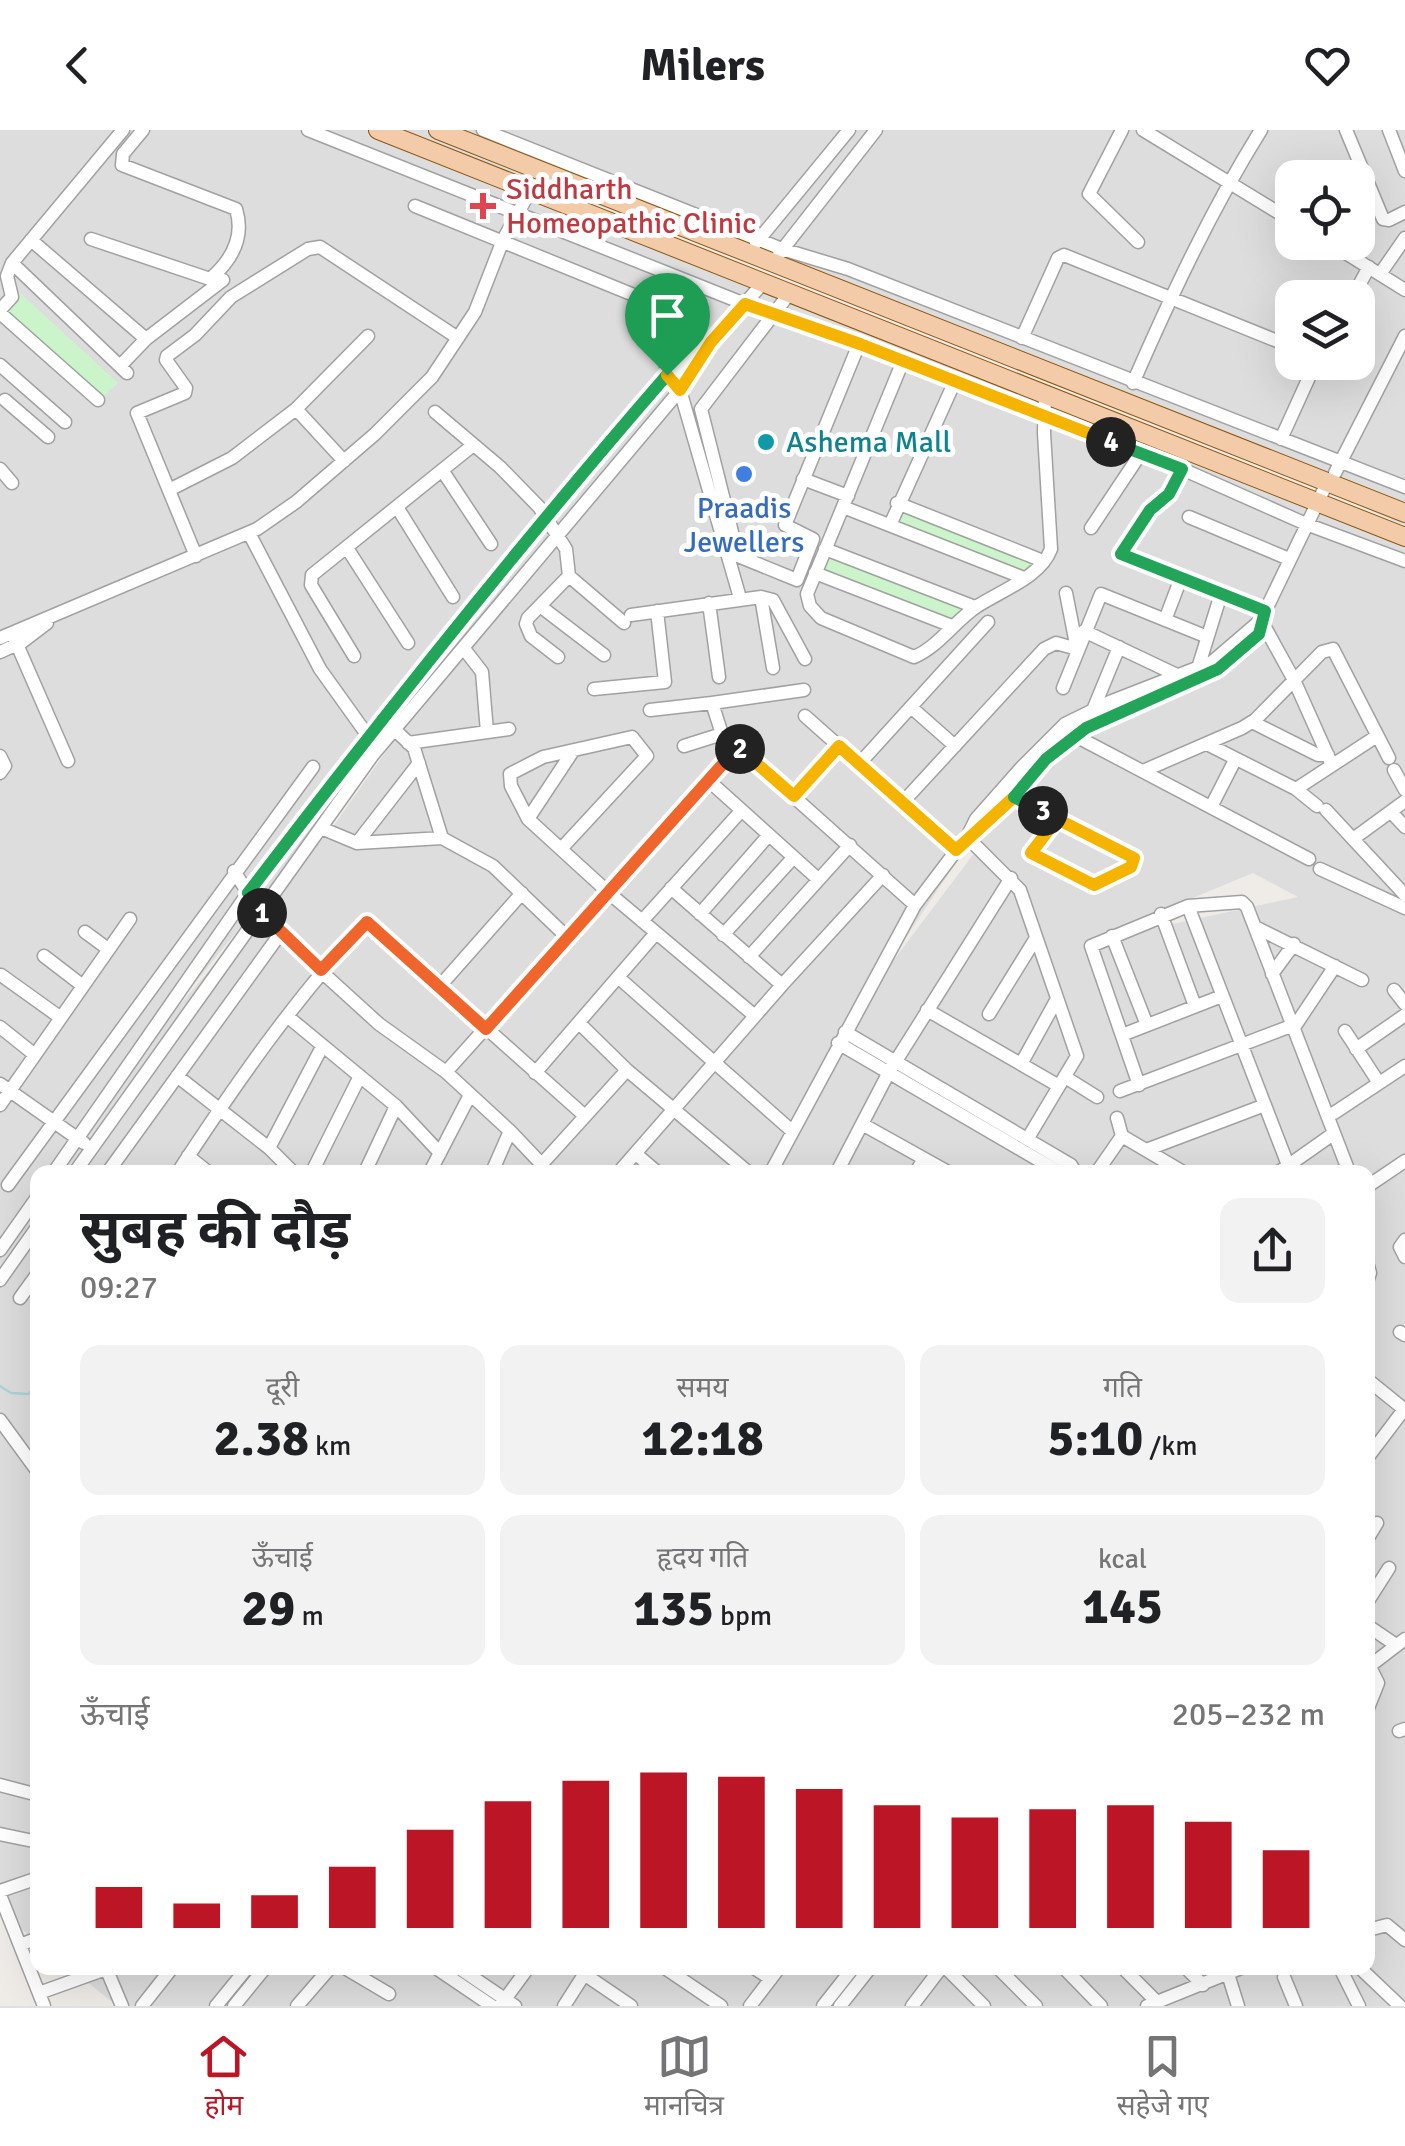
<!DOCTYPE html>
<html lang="hi">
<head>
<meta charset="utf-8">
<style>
  body { margin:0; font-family:Signika,"Noto Sans Devanagari",sans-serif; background:#f2f2f2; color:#202124; height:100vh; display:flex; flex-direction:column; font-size:38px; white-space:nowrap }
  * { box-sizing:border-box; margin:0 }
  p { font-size:32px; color:#757577 }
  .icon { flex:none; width:55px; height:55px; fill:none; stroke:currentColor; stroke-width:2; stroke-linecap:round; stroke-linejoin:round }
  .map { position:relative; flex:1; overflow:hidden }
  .drawer { position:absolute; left:30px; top:1035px; width:1345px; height:810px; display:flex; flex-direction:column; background:#fff; border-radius:20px; box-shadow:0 10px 40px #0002 }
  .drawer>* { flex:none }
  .controls { position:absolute; left:1275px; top:30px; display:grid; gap:20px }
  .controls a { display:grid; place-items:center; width:100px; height:100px; border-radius:20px; background:#fff; box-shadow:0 10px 40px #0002; font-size:50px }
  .pin { position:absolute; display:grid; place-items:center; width:85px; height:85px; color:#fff; margin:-102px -42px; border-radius:50% 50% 50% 0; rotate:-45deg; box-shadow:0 0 10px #0007 }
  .pin .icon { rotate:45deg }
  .km { position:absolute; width:50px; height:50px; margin:-25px; border-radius:50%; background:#222; color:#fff; font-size:28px; line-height:50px; text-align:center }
  .round { display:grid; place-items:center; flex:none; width:105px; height:105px; border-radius:20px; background:#f2f2f2 }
  .head { display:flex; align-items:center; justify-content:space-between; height:170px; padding:0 50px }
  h1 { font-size:55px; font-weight:700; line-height:75px }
  .metrics { display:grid; grid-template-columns:repeat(3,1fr); gap:15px; height:170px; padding:10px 50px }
  .metrics div { display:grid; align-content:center; border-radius:20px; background:#f2f2f2; text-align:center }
  .metrics b { font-size:50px; font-weight:700 }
  .metrics small { font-size:28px; font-weight:400 }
  .metrics p { font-size:28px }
  .chart { height:280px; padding:20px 50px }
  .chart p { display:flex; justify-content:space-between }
  .chart svg { width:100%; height:180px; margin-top:10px; stroke:#bb1526; stroke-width:6 }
  header { display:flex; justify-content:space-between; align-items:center; height:130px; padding:0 50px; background:#fff; font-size:45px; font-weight:700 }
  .tab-bar { display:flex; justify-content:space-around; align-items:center; height:140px; border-top:2px solid #e0e0e0; background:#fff; font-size:28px; color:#757577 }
  .tab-bar a { display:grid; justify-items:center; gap:5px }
  .tab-bar .selected { color:#bb1526 }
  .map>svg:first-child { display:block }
  .residential { fill:#dedddd; fill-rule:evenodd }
  .park { fill:#cbf4ca }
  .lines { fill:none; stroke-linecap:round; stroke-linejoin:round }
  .stream { stroke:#acd3d8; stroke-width:2.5 }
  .minor-casing { stroke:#a1a1a1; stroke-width:15 }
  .major-casing { stroke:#8c560f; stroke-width:20 }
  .minor { stroke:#fff; stroke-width:12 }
  .major { stroke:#f3cba9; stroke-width:18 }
  .split-1-casing { stroke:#fff; stroke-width:20 }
  .split-2-casing { stroke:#fff; stroke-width:20 }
  .split-3-casing { stroke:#fff; stroke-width:20 }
  .split-4-casing { stroke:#fff; stroke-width:20 }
  .split-5-casing { stroke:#fff; stroke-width:20 }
  .split-1 { stroke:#22a559; stroke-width:12 }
  .split-2 { stroke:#f0652b; stroke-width:12 }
  .split-3 { stroke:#f5b400; stroke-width:12 }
  .split-4 { stroke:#22a559; stroke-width:12 }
  .split-5 { stroke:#f5b400; stroke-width:12 }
  .health-dot { fill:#e0444e; stroke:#fff; stroke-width:4 }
  .culture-dot { fill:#0f9aa8; stroke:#fff; stroke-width:4 }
  .shop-dot { fill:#3f7fe0; stroke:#fff; stroke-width:4 }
  .labels { text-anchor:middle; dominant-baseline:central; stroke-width:10; stroke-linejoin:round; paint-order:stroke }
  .health-label { font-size:30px; fill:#be3a42; stroke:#fff; text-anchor:start }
  .culture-label { font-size:30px; fill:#0d838f; stroke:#fff; text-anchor:start }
  .shop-label { font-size:30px; fill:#366cbe; stroke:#fff }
</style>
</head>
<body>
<header><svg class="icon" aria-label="back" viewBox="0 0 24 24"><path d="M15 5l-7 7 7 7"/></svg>Milers<svg class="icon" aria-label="heart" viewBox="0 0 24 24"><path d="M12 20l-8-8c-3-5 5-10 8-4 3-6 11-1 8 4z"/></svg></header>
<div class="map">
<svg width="1405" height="1876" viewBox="0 0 1405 1876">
  <rect width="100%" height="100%" fill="#efece7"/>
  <path class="residential" d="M0 0H1405V396L1048 236 580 69 763 155 1405 408V1876H231L249 1848 222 1876H117L70 1838H1368V1042H38L37 1812 0 1781ZM1292 48H1358V112H1292ZM1292 168H1358V232H1292ZM745 174 399 603 335 694 139 922ZM1060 602 1044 629 1002 687 968 714 978 718 863 871 968 715H950ZM1253 743 1298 767 1094 811V809Z"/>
  <path class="park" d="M19 162 118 253 101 269 3 181Z
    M900 379 1036 433 1025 444 897 392Z
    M827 425 967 478 950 488 820 439Z"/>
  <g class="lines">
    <path class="stream" d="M0 1256 11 1263 28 1264 38 1256"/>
    <g class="minor-casing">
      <path id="minor" d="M308 0 745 174 859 214 1182 339 1306 394 1405 431
        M483 0 782 119 848 139 1405 357
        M1122 0 1089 64 1138 112
        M1143 0 1292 91
        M1346 0 1383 89 1389 90 1405 82
        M1389 0 1405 41
        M415 76 646 170 660 181 667 245 680 260 740 468
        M91 109 210 149C231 131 245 108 236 79L122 35 123 24 143 0
        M31 110 146 209
        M1328 112 1405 160
        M756 113 849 0
        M779 124 876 0
        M12 133 127 243
        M1380 144 1405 108
        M789 164 701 279 738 426 797 450 813 409 785 395 859 214
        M1352 168 1369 137
        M0 180 12 167 7 146 12 133 123 0
        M0 183 98 270
        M1022 208 1058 128 1064 125 1292 217
        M903 231 807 464 810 476 821 488 914 527C938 517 955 491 976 477 1000 461 1041 447 1051 419L1044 303 1045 264
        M0 235 65 292
        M120 236 146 209 223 150
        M1133 253C1171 166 1211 80 1261 0
        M5 270 48 307
        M435 282 500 337 539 377 566 419 569 446 624 493
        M1281 309 1316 232
        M344 331 296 279 368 206
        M0 339 12 353
        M1182 339 1169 363 1150 380 1121 425 1265 481
        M442 340 491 414
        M1335 343 1405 206
        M803 349 848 366
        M169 360 232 328 296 279
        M897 373 1043 431
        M397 377 453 467
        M843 377 1024 448
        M1189 387 1289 429
        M891 393 955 251
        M1091 398 1141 323
        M249 403 320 539 368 606
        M347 418 408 513
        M825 419 975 477
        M196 426 137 283 185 263 186 258 166 230 167 226 195 205 231 167 308 119 320 117 458 208
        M815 443 952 496
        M761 467 773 538
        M709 473 719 547
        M540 476 604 525
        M631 485 761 467 773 470 805 529
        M1165 490 1181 448
        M1261 490 1294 550 1332 635
        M1084 501 1179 546
        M12 503 68 631
        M0 508 257 399 296 372 375 304 432 247 475 182 503 110 530 61
        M465 520 482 542 487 602
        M0 522 22 512 47 493
        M354 526 311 455 312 445 472 316
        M558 527 531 506 526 494 528 488 569 446
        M1198 538 1221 464
        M1063 558 1101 464 1205 506
        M594 559 665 552 657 481
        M712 573 804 560
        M912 578 955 616
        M650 580 712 573 722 604 738 617
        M1093 580 1119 517
        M805 586 956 720
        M1252 592 1318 625H1328
        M395 600 414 618 442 708
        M1068 602 1309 729
        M408 613 509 599
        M1207 614 1296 659 1377 606
        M684 616 722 604
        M0 626 5 636 0 643
        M859 634 988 492
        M1394 640 1405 660
        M1143 641 1242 598 1255 590 1322 522 1333 519 1389 628
        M708 650 818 749
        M1296 659 1317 676
        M794 666 839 616
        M1014 667 1135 728 1131 737 1094 755 1031 723 1057 689
        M903 672 1044 519 1056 513 1077 519 1066 463
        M1211 677 1235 630
        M1326 680 1405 765
        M1391 682 1405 697
        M528 689 573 621
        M321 698 357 713 442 708 493 736 568 808
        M970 704C1016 678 1042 627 1086 597 1130 579 1252 539 1261 490L1327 353
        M967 707 1020 760 1077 926 1028 1008
        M1353 709 1405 671
        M357 713 419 633
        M561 719 647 626 632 607 543 627 510 644 511 656 528 689 609 763 755 886
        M1320 739 1405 778
        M234 741 259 780 280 804 379 894 446 942 510 1001 549 1042
        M671 758 782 855
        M1188 776 1288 1035
        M700 784 768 706
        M1161 784 1195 876
        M642 791 741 681
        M1255 797 1362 850
        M85 802 108 819
        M723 805 793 728
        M1112 806 1147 895
        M44 826 83 856
        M749 827 850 715
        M1272 844 1294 814
        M1 845 61 888
        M619 848 792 1001
        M439 857 522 763
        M1394 860 1405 874
        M927 880 1059 956
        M989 884 1036 808
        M287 886 396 976 440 1023
        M580 894 627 940 748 1042
        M0 897 35 925
        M1293 899 1335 836
        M1345 901 1379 953
        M845 902 1071 1035 1075 1042
        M1122 905 1222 866
        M838 913 1059 1042
        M1356 919 1405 885
        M1021 934 1057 869
        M446 942 738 617 915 775
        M535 943 656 803
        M177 946 269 1018 293 1042
        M1065 947 1097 967
        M0 954 84 1013
        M1139 955 1091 816 1188 776 1242 772 1247 777 1349 1042
        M1120 961 1291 896
        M0 975 130 789
        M1334 983 1405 936
        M862 994 948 1042
        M1122 1006 1183 1042
        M269 1018 322 917
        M1146 1020 1265 975
        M636 1024 657 1042
        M188 1026 208 1042
        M540 1036 627 940
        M54 1042 248 763 364 610 544 387 667 245 705 217
        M75 1042 372 626 680 260 711 212 763 153
        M108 1042 280 804
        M178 1042C235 955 295 868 367 792L585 986
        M312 1042 360 946
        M365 1042 396 976
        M430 1042 470 965
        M492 1042 510 1001
        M619 1042 782 855 883 745
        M771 1042 915 775 968 705 976 689 1022 637 1065 594 1112 571 1212 532 1261 490
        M837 1042 889 942 1011 748
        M916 1042 924 1029
        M1097 1042 1122 1006 1117 988
        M1279 1042 1333 1004
        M8 1055 313 637
        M1368 1056 1405 1031
        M1405 1110 1400 1117 1405 1127
        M0 1120 38 1066
        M1368 1136 1370 1143 1368 1149
        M0 1150 38 1096
        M20 1168 38 1143
        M1400 1202 1405 1205
        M1368 1250 1405 1280
        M0 1290 38 1342
        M1368 1327 1405 1278
        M1368 1408 1377 1393
        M1368 1471 1389 1438
        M1368 1496 1396 1515
        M1368 1533 1378 1553 1368 1578
        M1371 1535 1405 1509
        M1399 1601 1405 1599
        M0 1655 38 1665
        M0 1704 38 1712
        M0 1761 38 1748
        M0 1765 44 1876
        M1368 1800 1387 1795 1405 1810
        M20 1815 38 1808
        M106 1838 122 1876
        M345 1838 389 1864
        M436 1838 492 1876
        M459 1838 515 1876
        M665 1838 721 1876
        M754 1838 771 1849
        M946 1838 984 1876
        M998 1838 1036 1876
        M1064 1838 1101 1876
        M1123 1838 1157 1872
        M1186 1838 1203 1855
        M1340 1838 1359 1876
        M1360 1838 1400 1876
        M584 1844 631 1876
        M1228 1844 1238 1876
        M1284 1847 1296 1876
        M39 1863 106 1839
        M142 1876 172 1838
        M216 1876 247 1838
        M234 1876 265 1838
        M297 1876 330 1838
        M500 1876 528 1838
        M564 1876 587 1840
        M750 1876 779 1838
        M823 1876 853 1838
        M840 1876 870 1838
        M912 1876 941 1838
        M1147 1876 1241 1838"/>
    </g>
    <g class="major-casing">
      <path id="major" d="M378 0 1405 407
        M438 0 1405 383"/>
    </g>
    <use href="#minor" class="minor"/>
    <use href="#major" class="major"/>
  </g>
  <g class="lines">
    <g class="split-1-casing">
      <path id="split-1" d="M262 783 248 763C383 586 521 413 667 245"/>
    </g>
    <g class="split-2-casing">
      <path id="split-2" d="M262 783 321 840 367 792 486 899 738 617 740 619"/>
    </g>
    <g class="split-3-casing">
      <path id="split-3" d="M740 619 794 666 839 616 956 720 1014 667 1134 728 1131 737 1094 755 1031 723 1057 689 1043 681"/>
    </g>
    <g class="split-4-casing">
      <path id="split-4" d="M1043 681 1014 667 1046 629 1086 598 1218 539 1259 504 1265 481 1121 424 1150 380 1169 364 1182 339 1111 312"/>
    </g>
    <g class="split-5-casing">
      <path id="split-5" d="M667 245 680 260 711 212 745 174 860 214 1111 312"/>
    </g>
    <use href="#split-1" class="split-1"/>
    <use href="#split-2" class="split-2"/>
    <use href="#split-3" class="split-3"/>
    <use href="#split-4" class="split-4"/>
    <use href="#split-5" class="split-5"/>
  </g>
  <path class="health-dot" d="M478 61h10v10h10v10h-10v10h-10v-10h-10v-10h10z"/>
  <circle class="culture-dot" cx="766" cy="312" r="10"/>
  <circle class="shop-dot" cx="744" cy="344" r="10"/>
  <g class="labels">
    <g class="health-label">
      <text x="506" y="59">Siddharth<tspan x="506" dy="34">Homeopathic Clinic</tspan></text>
    </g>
    <g class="culture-label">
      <text x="786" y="312">Ashema Mall</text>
    </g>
    <g class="shop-label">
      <text x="744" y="378">Praadis<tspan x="744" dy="34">Jewellers</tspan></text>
    </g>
  </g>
</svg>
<div class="controls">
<a><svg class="icon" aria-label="locate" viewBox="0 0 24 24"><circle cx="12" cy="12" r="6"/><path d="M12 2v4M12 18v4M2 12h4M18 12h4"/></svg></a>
<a><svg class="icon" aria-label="layers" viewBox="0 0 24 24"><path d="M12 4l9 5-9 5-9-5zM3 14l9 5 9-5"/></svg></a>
</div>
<div class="pin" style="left:667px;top:245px;background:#1e9e55"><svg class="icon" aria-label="arrive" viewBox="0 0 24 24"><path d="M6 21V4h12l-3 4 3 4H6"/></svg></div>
<b class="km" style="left:262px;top:783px">1</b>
<b class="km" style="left:740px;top:619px">2</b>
<b class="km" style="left:1043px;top:681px">3</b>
<b class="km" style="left:1111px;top:312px">4</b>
<section class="drawer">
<div class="head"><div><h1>सुबह की दौड़</h1><p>09:27</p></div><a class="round"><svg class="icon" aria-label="share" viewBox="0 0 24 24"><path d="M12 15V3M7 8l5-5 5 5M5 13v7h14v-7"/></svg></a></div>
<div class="metrics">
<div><p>दूरी</p><b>2.38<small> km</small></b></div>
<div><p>समय</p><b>12:18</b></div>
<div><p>गति</p><b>5:10<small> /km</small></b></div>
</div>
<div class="metrics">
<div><p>ऊँचाई</p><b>29<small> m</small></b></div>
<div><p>हृदय गति</p><b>135<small> bpm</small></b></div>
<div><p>kcal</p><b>145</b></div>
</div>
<div class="chart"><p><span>ऊँचाई</span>205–232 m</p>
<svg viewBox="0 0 160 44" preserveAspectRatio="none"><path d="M5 44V34M15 44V38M25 44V36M35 44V29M45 44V20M55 44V13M65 44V8M75 44V6M85 44V7M95 44V10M105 44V14M115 44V17M125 44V15M135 44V14M145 44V18M155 44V25"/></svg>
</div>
</section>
</div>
<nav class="tab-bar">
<a class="selected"><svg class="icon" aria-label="home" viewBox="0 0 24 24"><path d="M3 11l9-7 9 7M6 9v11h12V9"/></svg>होम</a>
<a><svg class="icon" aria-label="map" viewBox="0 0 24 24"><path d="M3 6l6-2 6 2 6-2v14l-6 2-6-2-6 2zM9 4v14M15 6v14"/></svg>मानचित्र</a>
<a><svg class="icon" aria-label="saved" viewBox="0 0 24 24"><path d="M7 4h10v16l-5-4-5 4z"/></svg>सहेजे गए</a>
</nav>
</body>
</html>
